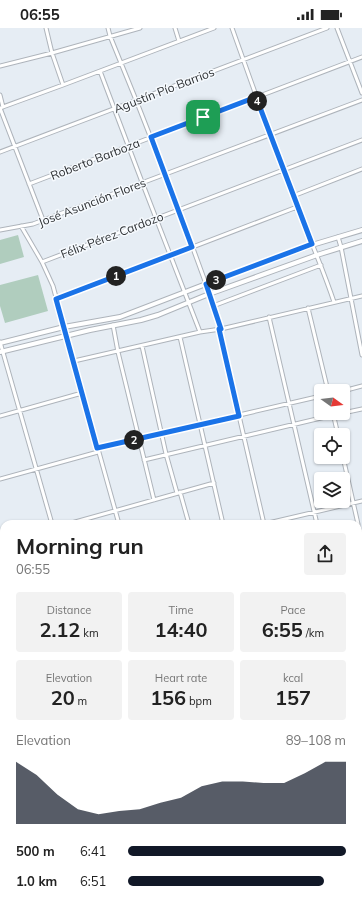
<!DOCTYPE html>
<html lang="en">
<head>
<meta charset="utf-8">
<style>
  body { margin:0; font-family:Mulish,sans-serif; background:#f2f2f2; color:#222; height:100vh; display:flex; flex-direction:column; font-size:15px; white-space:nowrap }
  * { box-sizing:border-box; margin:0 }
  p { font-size:13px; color:#767676 }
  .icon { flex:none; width:22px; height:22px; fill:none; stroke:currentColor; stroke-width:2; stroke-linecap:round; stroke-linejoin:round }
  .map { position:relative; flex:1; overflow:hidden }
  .side { position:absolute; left:0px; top:492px; width:362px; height:384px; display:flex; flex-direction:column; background:#fff; border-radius:12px 12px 0 0; box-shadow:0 1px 3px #0004 }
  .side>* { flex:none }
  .needle { width:26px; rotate:105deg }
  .fabs { position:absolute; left:314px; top:356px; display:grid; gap:8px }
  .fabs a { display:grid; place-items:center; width:36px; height:36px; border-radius:4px; background:#fff; box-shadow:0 1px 3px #0004; font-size:20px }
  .pin { position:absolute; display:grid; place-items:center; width:34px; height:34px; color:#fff; margin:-17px; border-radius:8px; box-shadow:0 2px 6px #0006 }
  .km { position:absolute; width:20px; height:20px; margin:-10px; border-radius:50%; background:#222; color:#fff; font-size:11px; line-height:20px; text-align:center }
  .round { display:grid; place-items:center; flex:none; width:42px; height:42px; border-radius:4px; background:#f2f2f2 }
  .head { display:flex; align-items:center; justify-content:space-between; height:68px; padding:0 16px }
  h1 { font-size:22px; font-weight:700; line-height:30px }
  .metrics { display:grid; grid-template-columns:repeat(3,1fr); gap:6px; height:68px; padding:4px 16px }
  .metrics div { display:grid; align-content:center; border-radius:4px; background:#f2f2f2; text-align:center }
  .metrics b { font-size:20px; font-weight:700 }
  .metrics small { font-size:11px; font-weight:400 }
  .metrics p { font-size:11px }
  .chart { height:112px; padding:8px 16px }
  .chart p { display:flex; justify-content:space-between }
  .chart svg { width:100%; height:72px; margin-top:4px; fill:#111827; opacity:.7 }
  ul { padding:0 16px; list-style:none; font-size:13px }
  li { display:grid; grid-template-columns:64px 48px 1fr; align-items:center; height:30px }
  li i { height:10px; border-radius:5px; background:#111827 }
  .status { display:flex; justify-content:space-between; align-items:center; height:28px; padding:0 20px; background:#fff; direction:ltr }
  .status svg { height:11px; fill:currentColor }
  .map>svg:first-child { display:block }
  .cemetery { fill:url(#cemetery-stones) }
  .pitch { fill:#b0cdbe }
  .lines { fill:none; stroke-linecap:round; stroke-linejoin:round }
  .minor-casing { stroke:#aeb4bb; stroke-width:5 }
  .tertiary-casing { stroke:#aeb4bb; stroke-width:5.5 }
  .secondary-casing { stroke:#aeb4bb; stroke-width:6 }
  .minor { stroke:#fff; stroke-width:3 }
  .tertiary { stroke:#fff; stroke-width:3.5 }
  .secondary { stroke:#fff; stroke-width:4 }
  .route-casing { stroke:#fff; stroke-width:8 }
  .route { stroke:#1a73e8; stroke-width:5 }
  .labels { text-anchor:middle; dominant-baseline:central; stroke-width:3; stroke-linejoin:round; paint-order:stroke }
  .street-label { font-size:12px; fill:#2d3033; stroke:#f6fafe }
</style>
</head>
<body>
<div class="status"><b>06:55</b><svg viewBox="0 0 49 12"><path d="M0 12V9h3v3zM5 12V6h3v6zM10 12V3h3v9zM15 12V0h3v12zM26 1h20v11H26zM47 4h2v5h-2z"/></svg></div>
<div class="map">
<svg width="362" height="876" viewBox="0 0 362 876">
  <defs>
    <pattern id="cemetery-stones" width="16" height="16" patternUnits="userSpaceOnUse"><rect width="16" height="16" fill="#b0cdbe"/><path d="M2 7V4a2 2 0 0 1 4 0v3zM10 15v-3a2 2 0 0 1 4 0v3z" fill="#98b0a4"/></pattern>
  </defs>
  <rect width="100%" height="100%" fill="#e6edf4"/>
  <path class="cemetery" d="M362 867V876H322L339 872H358V868Z"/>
  <path class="pitch" d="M18 207 24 229 0 236V212Z
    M38 247 48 283 5 295 0 278V257Z"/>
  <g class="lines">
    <g class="minor-casing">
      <path id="minor" d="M46 0 52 25 63 57
        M108 0 110 8 136 72 179 182 206 256 221 301
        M175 0 179 13
        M232 0C252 56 272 113 293 169 307 204 322 238 334 274
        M337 0 362 65
        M0 38 52 25 140 0
        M100 43 142 154 200 304
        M0 67 3 79
        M0 80 63 57 214 0
        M0 80 43 192
        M0 124 327 0
        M29 156 362 29
        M293 168 362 141
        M21 198 42 234 53 258 64 299 119 496
        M0 202 33 196 362 72
        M338 209 341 219 362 327
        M42 234 362 112
        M57 271 297 179
        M213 278 321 237
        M308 280 328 363
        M269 289 317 496
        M113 297 118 324 154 472
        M219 301 264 496
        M180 309 223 496
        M0 314 52 496
        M142 318 166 426 177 465
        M74 333 200 304 221 301 362 268
        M343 363 362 358
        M333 385 338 407
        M343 385 362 381
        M0 388 82 365
        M97 420 321 368
        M343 429 358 496
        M144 432 342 385
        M0 451 98 424
        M180 464 189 496
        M68 496 214 455
        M264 496 362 473
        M358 497 362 515
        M0 515 4 514
        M358 541 362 540
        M0 561 4 574
        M0 577 4 576
        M358 607H362
        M0 640 4 639
        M358 670 362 669
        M0 704 4 703
        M358 716 362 715
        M0 771 4 770
        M0 780 4 793
        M0 834 4 833
        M358 861 362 860
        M358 865 362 864
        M27 872 28 876
        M160 872 162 876
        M225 872 226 876
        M290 872 291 876
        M296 876 313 872
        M313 876 329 872"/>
    </g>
    <g class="tertiary-casing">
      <path id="tertiary" d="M358 801 362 800
        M80 876 95 872"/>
    </g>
    <g class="secondary-casing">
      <path id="secondary" d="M0 315 64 299 120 289 206 256 312 217 362 202
        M0 324 90 302 141 292 158 287 209 266 317 227 362 213"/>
    </g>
    <use href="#minor" class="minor"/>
    <use href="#tertiary" class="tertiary"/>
    <use href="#secondary" class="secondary"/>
  </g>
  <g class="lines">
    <g class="route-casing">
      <path id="route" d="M256 69 312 216 206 256 221 301H219L239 388 97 420 56 271 192 219 151 109Z"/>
    </g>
    <use href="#route" class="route"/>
  </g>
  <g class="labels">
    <g class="street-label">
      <text transform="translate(164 62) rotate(-21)">Agustín Pío Barrios</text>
      <text transform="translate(95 131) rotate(-21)">Roberto Barboza</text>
      <text transform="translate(92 174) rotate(-21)">José Asunción Flores</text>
      <text transform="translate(112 207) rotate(-21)">Félix Pérez Cardozo</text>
    </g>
  </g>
</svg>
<div class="fabs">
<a><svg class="needle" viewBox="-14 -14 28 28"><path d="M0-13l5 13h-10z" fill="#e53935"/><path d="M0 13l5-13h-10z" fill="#767676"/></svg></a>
<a><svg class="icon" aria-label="locate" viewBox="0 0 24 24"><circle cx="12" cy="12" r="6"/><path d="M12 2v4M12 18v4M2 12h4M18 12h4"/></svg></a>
<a><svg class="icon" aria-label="layers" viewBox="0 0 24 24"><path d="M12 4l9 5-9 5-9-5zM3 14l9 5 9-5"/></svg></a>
</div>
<div class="pin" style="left:203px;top:89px;background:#1e9e55"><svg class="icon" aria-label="arrive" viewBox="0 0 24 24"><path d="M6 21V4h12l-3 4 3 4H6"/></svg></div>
<b class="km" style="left:116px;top:248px">1</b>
<b class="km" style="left:134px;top:412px">2</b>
<b class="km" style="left:216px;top:252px">3</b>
<b class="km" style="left:257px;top:73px">4</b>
<section class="side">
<div class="head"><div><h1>Morning run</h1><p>06:55</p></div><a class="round"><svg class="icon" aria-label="share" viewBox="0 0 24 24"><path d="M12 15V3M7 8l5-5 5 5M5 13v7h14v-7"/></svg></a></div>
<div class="metrics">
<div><p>Distance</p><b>2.12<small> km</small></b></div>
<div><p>Time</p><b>14:40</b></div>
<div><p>Pace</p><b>6:55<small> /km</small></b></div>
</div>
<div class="metrics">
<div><p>Elevation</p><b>20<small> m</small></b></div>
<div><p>Heart rate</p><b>156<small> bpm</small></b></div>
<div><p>kcal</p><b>157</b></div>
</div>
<div class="chart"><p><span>Elevation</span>89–108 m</p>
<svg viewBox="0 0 160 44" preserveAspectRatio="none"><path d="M0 44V6L10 14L20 26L30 35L40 38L50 36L60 35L70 31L80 28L90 21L100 18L110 18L120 19L130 19L140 13L150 6L160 6V44z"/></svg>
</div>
<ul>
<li><b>500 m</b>6:41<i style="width:100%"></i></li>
<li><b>1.0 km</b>6:51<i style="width:90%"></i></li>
</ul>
</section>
</div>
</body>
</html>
